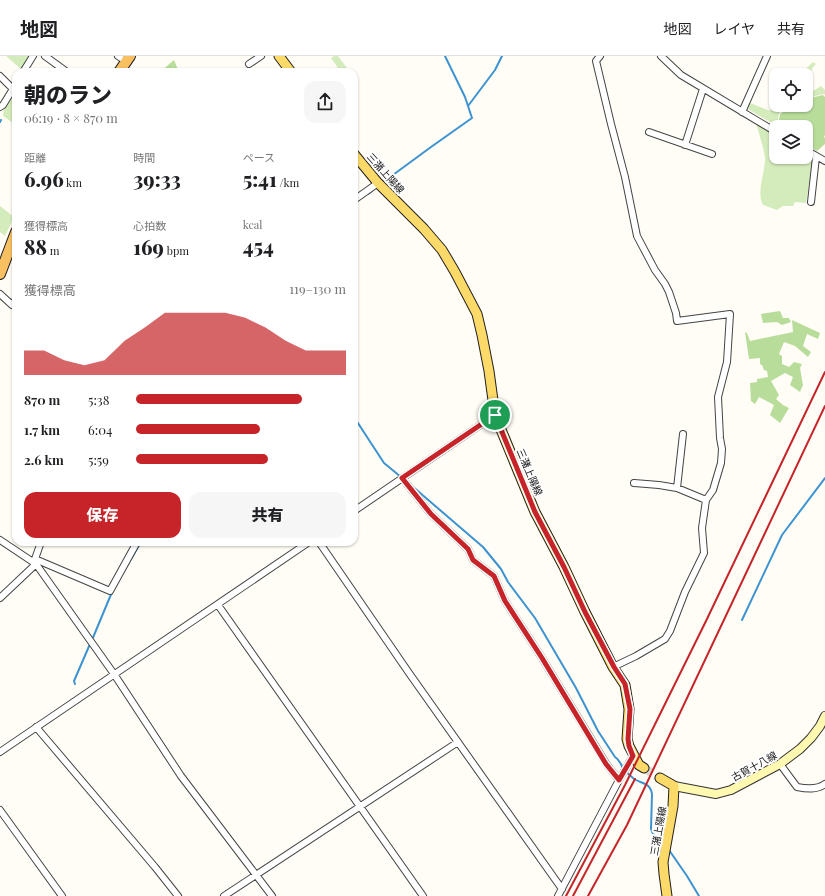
<!DOCTYPE html>
<html lang="ja">
<head>
<meta charset="utf-8">
<style>
  body { margin:0; font-family:"Playfair Display","Noto Sans JP",serif; background:#f6f6f6; color:#202124; height:100vh; display:flex; flex-direction:column; font-size:15px; white-space:nowrap }
  * { box-sizing:border-box; margin:0 }
  p { font-size:13px; color:#757577 }
  .icon { flex:none; width:22px; height:22px; fill:none; stroke:currentColor; stroke-width:2; stroke-linecap:round; stroke-linejoin:round }
  .map { position:relative; flex:1; overflow:hidden }
  .panel { position:absolute; left:12px; top:12px; width:346px; height:478px; display:flex; flex-direction:column; background:#fff; border-radius:12px; box-shadow:0 1px 3px #0004 }
  .panel>* { flex:none }
  .tools { position:absolute; left:769px; top:12px; display:grid; gap:8px }
  .tools a { display:grid; place-items:center; width:44px; height:44px; border-radius:8px; background:#fff; box-shadow:0 1px 3px #0004; font-size:20px }
  .pin { position:absolute; display:grid; place-items:center; width:34px; height:34px; color:#fff; margin:-17px; border:2px solid #fff; border-radius:50%; box-shadow:0 1px 4px #0007 }
  .round { display:grid; place-items:center; flex:none; width:42px; height:42px; border-radius:12px; background:#f6f6f6 }
  .headline { display:flex; align-items:center; justify-content:space-between; height:68px; padding:0 12px }
  h1 { font-size:22px; font-weight:800; line-height:30px }
  .metrics { display:grid; grid-template-columns:repeat(3,1fr); gap:6px; height:68px; padding:4px 12px }
  .metrics div { display:grid; align-content:center }
  .metrics b { font-size:20px; font-weight:800 }
  .metrics small { font-size:11px; font-weight:400 }
  .metrics p { font-size:11px }
  .chart { height:112px; padding:8px 12px }
  .chart p { display:flex; justify-content:space-between }
  .chart svg { width:100%; height:72px; margin-top:4px; fill:#c62429; opacity:.7 }
  .action { display:flex; gap:8px; margin-top:auto; padding:8px 12px }
  .action a { flex:1; height:46px; border-radius:12px; background:#c62429; color:#fff; font-size:16px; font-weight:800; line-height:46px; text-align:center }
  .action a+a { background:#f6f6f6; color:#202124 }
  ul { padding:0 12px; list-style:none; font-size:13px }
  li { display:grid; grid-template-columns:64px 48px 1fr; align-items:center; height:30px }
  li i { height:10px; border-radius:5px; background:#c62429 }
  header { display:flex; align-items:center; gap:24px; box-sizing:border-box; height:56px; padding:0 20px; background:#fff; border-bottom:1px solid #e0e0e0 }
  header strong { font-size:19px }
  nav { display:flex; gap:22px; margin-inline-start:auto; font-size:14px }
  .map>svg:first-child { display:block }
  .green { fill:#d4ecbc }
  .forest { fill:#b8dd9b }
  .lines { fill:none; stroke-linecap:round; stroke-linejoin:round }
  .stream { stroke:#3d93d1; stroke-width:2 }
  .primary-tunnel { stroke:#dbdad3; stroke-width:9; stroke-dasharray:9 4.5; stroke-linecap:butt }
  .minor-casing { stroke:#444; stroke-width:8 }
  .secondary-casing { stroke:#333; stroke-width:10 }
  .primary-casing { stroke:#222; stroke-width:11 }
  .trunk-casing { stroke:#222; stroke-width:12 }
  .minor { stroke:#fff; stroke-width:6 }
  .secondary { stroke:#fff8b0; stroke-width:8 }
  .primary { stroke:#fbda69; stroke-width:9 }
  .trunk { stroke:#f9c062; stroke-width:10 }
  .rail { stroke:#c62429; stroke-width:2 }
  .route-casing { stroke:#fff; stroke-width:8 }
  .route { stroke:#c62429; stroke-width:5 }
  .labels { text-anchor:middle; dominant-baseline:central; stroke-width:4; stroke-linejoin:round; paint-order:stroke }
  .street-label { font-size:10px; fill:#111; stroke:#fff }
</style>
</head>
<body>
<header>
<strong>地図</strong>
<nav><a>地図</a><a>レイヤ</a><a>共有</a></nav>
</header>
<div class="map">
<svg width="825" height="840" viewBox="0 0 825 840">
  <rect width="100%" height="100%" fill="#fffdf5"/>
  <path class="green" d="M6 0H31L22 14Z
    M334 0H338L350 16H334L338 12 331 2Z
    M813 6 816 8 813 11 806 27V19H799Z
    M821 30 825 34V39L824 38 811 41 810 37Z
    M14 34 16 35V69L3 60 4 52Z
    M776 46V49H790L779 57 777 70 748 53 750 47 770 55Z
    M756 67 776 79V101H806V98L813 102 806 147 795 146 793 150H783L777 154 763 149C756 136 765 117 765 103 764 91 759 79 756 67Z
    M0 150 14 161 5 180 0 176Z"/>
  <path class="forest" d="M174 4 179 16H160Z
    M823 39 825 41V79L824 81 825 82V88L817 95 806 88V71H779L778 70 780 58 793 49H806V43Z
    M780 255 783 262H789L791 266 782 269 777 266 763 267 761 258Z
    M792 264 820 277 818 283 807 278 803 290 811 296 808 301 795 290 784 286 779 298 782 300V308L789 311 794 306 802 308 800 312 803 329 800 336 790 329 793 321 785 317 771 325 779 339 776 343 783 349 789 352 780 367 770 359 774 349 759 341 755 348 751 345 750 327 757 326V323L768 321 767 315 764 314 762 309 760 308V302L749 303 745 276 747 277 750 285 793 276Z"/>
  <g class="lines">
    <path class="stream" d="M354 25 357 23
      M468 50 495 14 502 0
      M0 66 1 64
      M382 127 431 91 472 62 465 41 445 0
      M368 138 372 135
      M354 361 384 407 401 421
      M412 430 483 491 501 513 508 526 535 562 576 632 598 675 615 701C620 704 621 709 624 714 627 717 631 720 634 723 642 728 650 726 652 738L651 773 653 778 664 785
      M124 515 141 486
      M742 564 782 479 825 422
      M92 584 112 536
      M75 628 74 625 90 588
      M669 794 687 820 699 840"/>
    <path class="primary-tunnel" d="M644 712 660 722"/>
    <g class="minor-casing">
      <path id="minor" d="M45 0 67 16
        M118 0 121 2
        M600 0 596 5 611 68 625 121 637 180 655 214 665 228 669 236 676 257 677 265 730 258 727 306 718 341 720 382 722 393 721 407 713 434 706 444 702 472 704 497 685 536 670 575 665 583 636 600 613 611
        M661 0 681 19 776 76
        M249 8 261 0
        M23 16 33 0
        M0 20 13 33
        M0 51 3 49 16 28
        M742 56 767 0
        M649 76 712 98
        M685 89 703 33
        M806 94 825 105
        M354 144 378 127
        M811 146 816 101
        M0 238 12 249 14 246 16 249
        M402 422 431 458 468 493 473 504 494 520 505 545 542 602 607 709 619 724 558 840
        M634 427 659 429 677 432 706 444
        M677 432 683 378
        M354 455 495 359
        M0 484 36 508 114 618 181 720 272 840
        M319 486 409 617 562 833
        M35 503 110 535 137 486
        M36 507 35 503 41 486
        M0 542 36 508
        M218 549 423 840
        M36 671 155 811 178 840
        M0 696 309 486
        M780 708 797 731C807 733 817 734 825 728
        M619 724 633 700
        M0 754 62 840
        M224 840 458 686"/>
    </g>
    <g class="secondary-casing">
      <path id="secondary" d="M674 730 716 738 731 734 780 708 800 693 811 682 820 670 825 660"/>
    </g>
    <g class="primary-casing">
      <path id="primary" d="M279 0 291 16
        M354 98 378 127 424 173 442 194 455 216 477 258 482 279 489 315 495 359 535 456 564 511 585 556 613 611 625 629 629 653 627 683 629 690 639 709 644 712
        M660 722 674 730 673 750 663 806 664 818 667 840"/>
    </g>
    <g class="trunk-casing">
      <path id="trunk" d="M119 16 130 0
        M0 218 16 176"/>
    </g>
    <use href="#minor" class="minor"/>
    <use href="#secondary" class="secondary"/>
    <use href="#primary" class="primary"/>
    <use href="#trunk" class="trunk"/>
    <path class="rail" d="M566 840 625 729 706 565 825 316
      M573 840 635 723
      M588 840 627 769 825 350"/>
  </g>
  <g class="lines">
    <g class="route-casing">
      <path id="route" d="M495 359 535 456 564 511 585 556 614 611 625 628 630 653 628 683 629 690 633 700 619 724 606 708 542 602 505 545 494 520 473 504 468 493 431 458 402 422Z"/>
    </g>
    <use href="#route" class="route"/>
  </g>
  <g class="labels">
    <g class="street-label">
      <text transform="translate(386 117) rotate(48)">三潴上陽線</text>
      <text transform="translate(530 416) rotate(67)">三潴上陽線</text>
      <text transform="translate(754 710) rotate(-29)">古賀十八線</text>
      <text transform="translate(658 775) rotate(-80)">三潴上陽線</text>
    </g>
  </g>
</svg>
<div class="tools">
<a><svg class="icon" aria-label="locate" viewBox="0 0 24 24"><circle cx="12" cy="12" r="6"/><path d="M12 2v4M12 18v4M2 12h4M18 12h4"/></svg></a>
<a><svg class="icon" aria-label="layers" viewBox="0 0 24 24"><path d="M12 4l9 5-9 5-9-5zM3 14l9 5 9-5"/></svg></a>
</div>
<div class="pin" style="left:495px;top:359px;background:#1e9e55"><svg class="icon" aria-label="arrive" viewBox="0 0 24 24"><path d="M6 21V4h12l-3 4 3 4H6"/></svg></div>
<section class="panel">
<div class="headline"><div><h1>朝のラン</h1><p>06:19 · 8 × 870 m</p></div><a class="round"><svg class="icon" aria-label="share" viewBox="0 0 24 24"><path d="M12 15V3M7 8l5-5 5 5M5 13v7h14v-7"/></svg></a></div>
<div class="metrics">
<div><p>距離</p><b>6.96<small> km</small></b></div>
<div><p>時間</p><b>39:33</b></div>
<div><p>ペース</p><b>5:41<small> /km</small></b></div>
</div>
<div class="metrics">
<div><p>獲得標高</p><b>88<small> m</small></b></div>
<div><p>心拍数</p><b>169<small> bpm</small></b></div>
<div><p>kcal</p><b>454</b></div>
</div>
<div class="chart"><p><span>獲得標高</span>119–130 m</p>
<svg viewBox="0 0 160 44" preserveAspectRatio="none"><path d="M0 44V29L10 29L20 35L30 38L40 35L50 23L60 15L70 6L80 6L90 6L100 6L110 9L120 15L130 23L140 29L150 29L160 29V44z"/></svg>
</div>
<ul>
<li><b>870 m</b>5:38<i style="width:79%"></i></li>
<li><b>1.7 km</b>6:04<i style="width:59%"></i></li>
<li><b>2.6 km</b>5:59<i style="width:63%"></i></li>
</ul>
<div class="action"><a>保存</a><a>共有</a></div>
</section>
</div>
</body>
</html>
